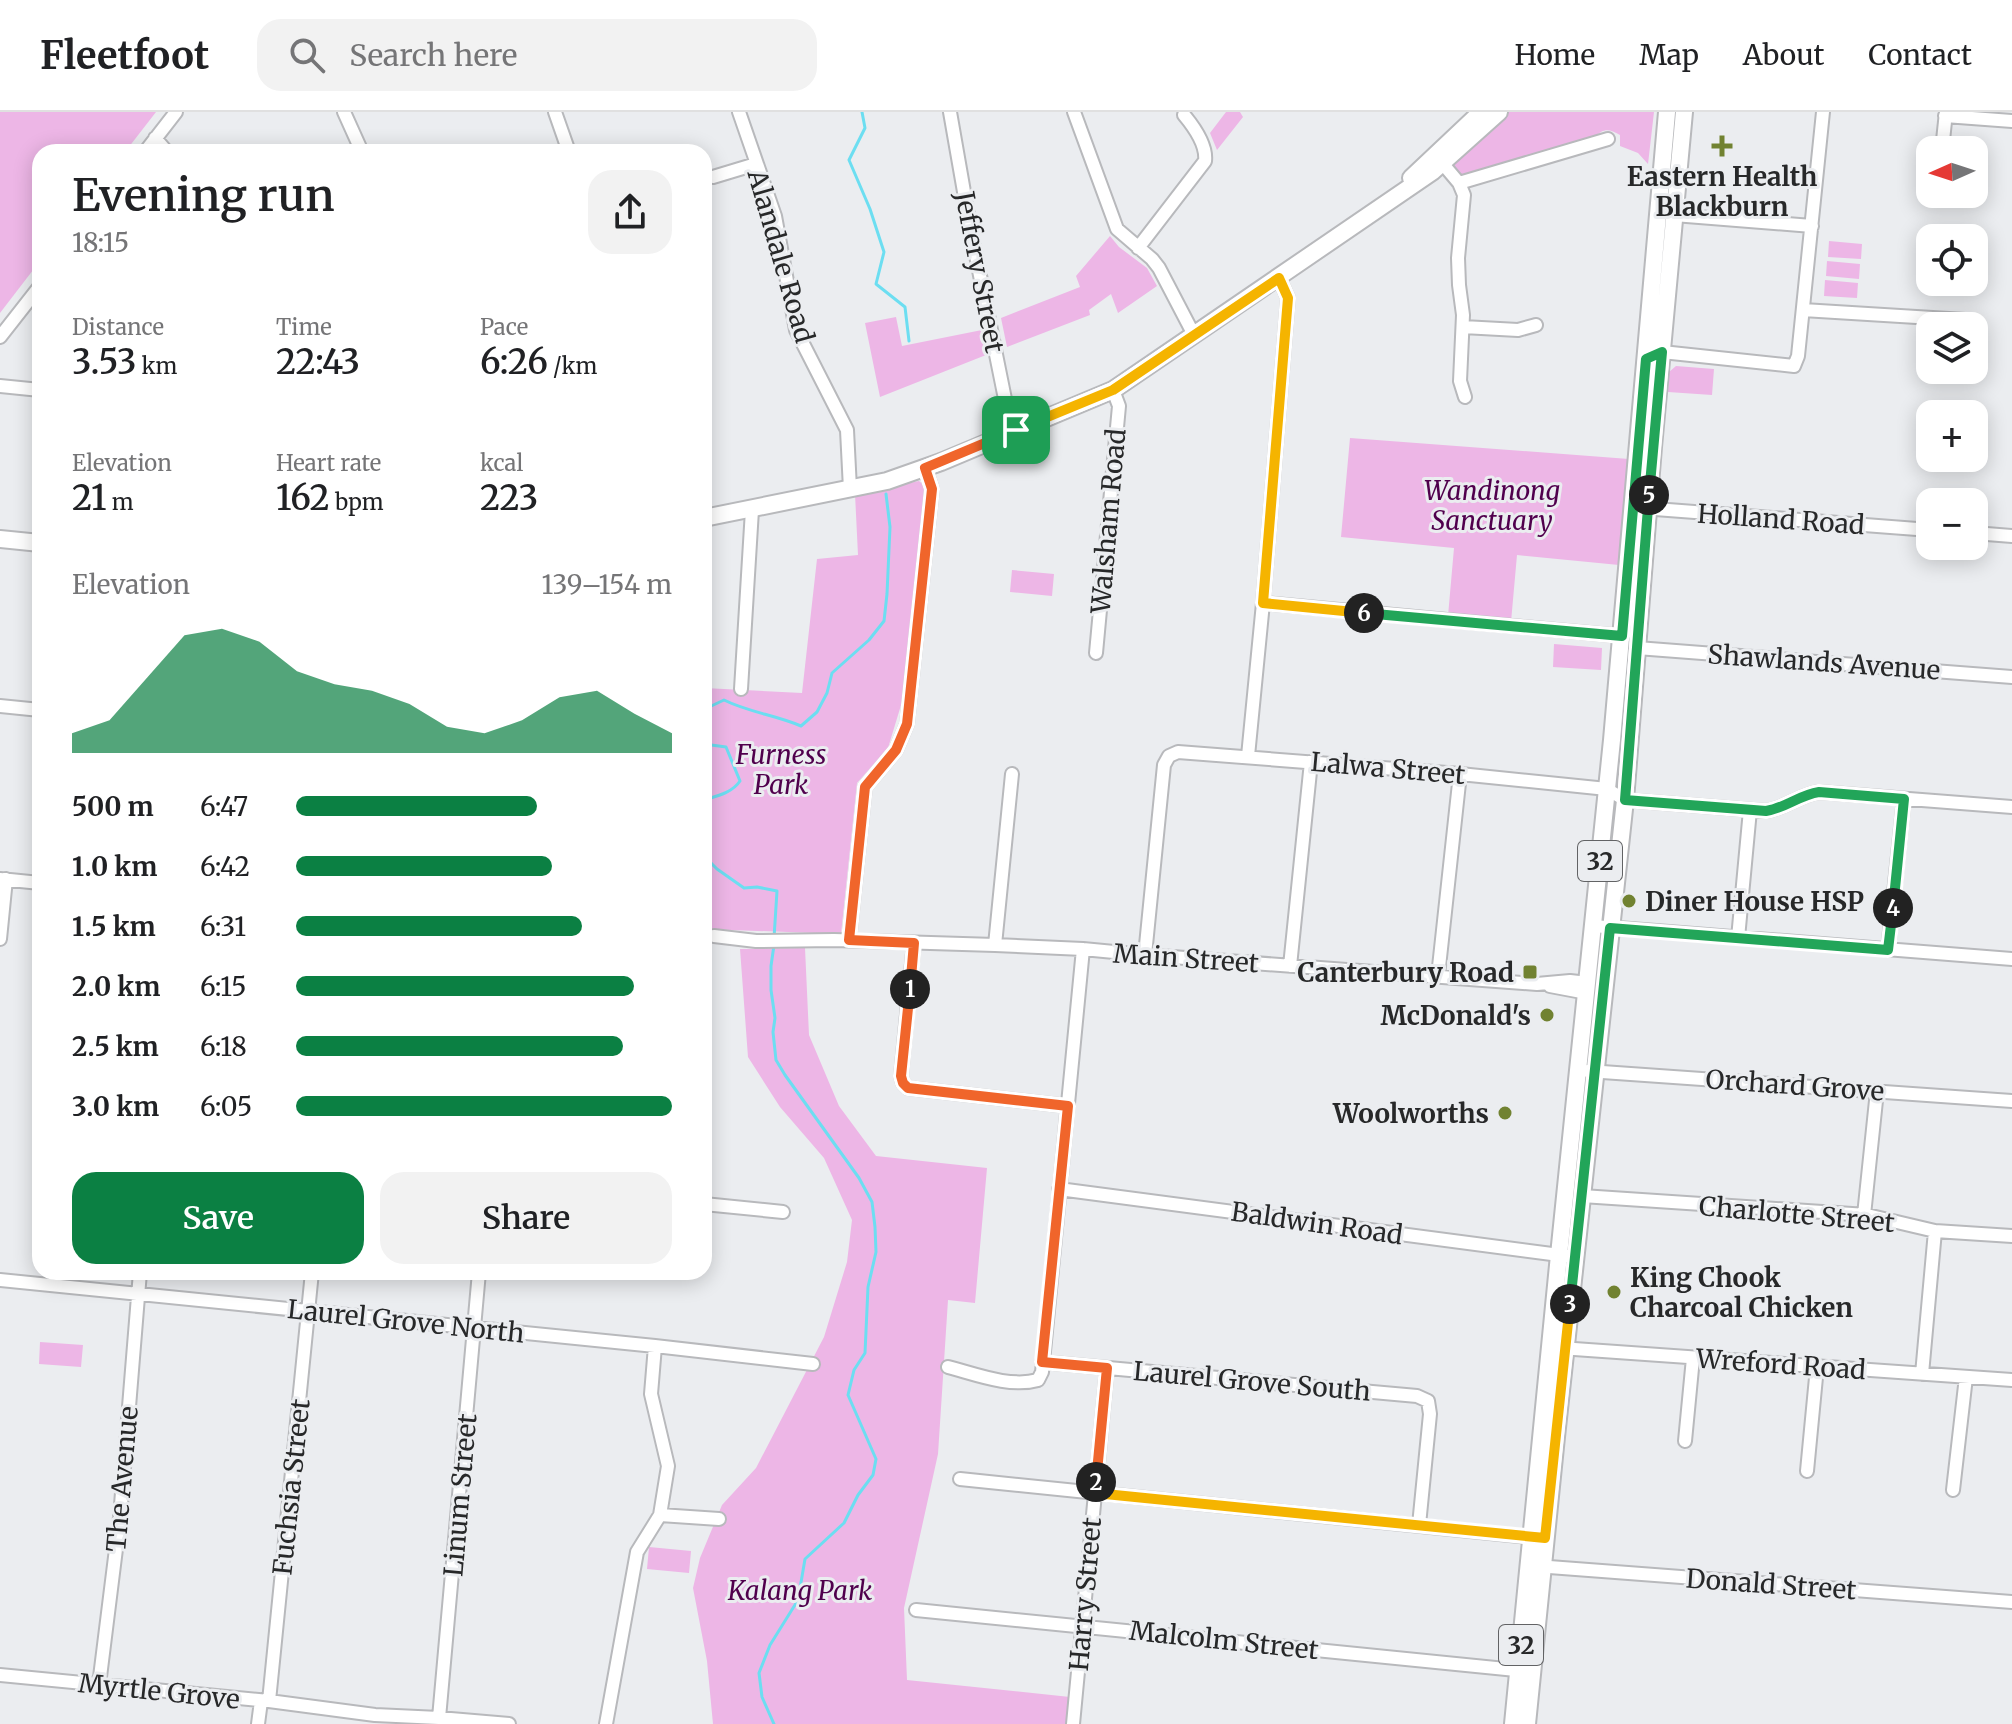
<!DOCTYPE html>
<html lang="en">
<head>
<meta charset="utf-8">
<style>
  body { margin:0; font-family:Merriweather,serif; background:#f2f2f2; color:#202124; height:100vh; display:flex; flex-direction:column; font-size:30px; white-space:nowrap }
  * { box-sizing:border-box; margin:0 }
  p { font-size:26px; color:#757577 }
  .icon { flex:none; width:44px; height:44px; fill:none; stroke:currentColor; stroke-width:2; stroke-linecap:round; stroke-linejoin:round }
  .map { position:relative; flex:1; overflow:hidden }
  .details { position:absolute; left:32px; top:32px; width:680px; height:1136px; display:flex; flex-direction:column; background:#fff; border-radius:24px; box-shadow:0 4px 20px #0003 }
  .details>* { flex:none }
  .needle { width:52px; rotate:267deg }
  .fabs { position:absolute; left:1916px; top:24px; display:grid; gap:16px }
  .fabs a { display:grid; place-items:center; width:72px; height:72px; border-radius:16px; background:#fff; box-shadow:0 4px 20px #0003; font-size:40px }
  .pin { position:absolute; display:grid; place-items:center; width:68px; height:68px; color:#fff; margin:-34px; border-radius:16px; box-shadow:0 4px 12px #0006 }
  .km { position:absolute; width:40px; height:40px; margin:-20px; border-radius:50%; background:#222; color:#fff; font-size:22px; line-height:40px; text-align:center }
  .round { display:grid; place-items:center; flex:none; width:84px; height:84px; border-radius:24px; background:#f2f2f2 }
  .overview { display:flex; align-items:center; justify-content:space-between; height:136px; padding:0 40px }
  h1 { font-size:44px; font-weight:600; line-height:60px }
  .stats { display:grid; grid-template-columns:repeat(3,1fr); gap:12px; height:136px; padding:8px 40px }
  .stats div { display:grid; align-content:center }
  .stats b { font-size:34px; font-weight:600 }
  .stats small { font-size:22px; font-weight:400 }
  .stats p { font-size:22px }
  .chart { height:224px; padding:16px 40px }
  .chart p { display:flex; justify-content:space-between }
  .chart svg { width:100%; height:144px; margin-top:8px; fill:#0b8043; opacity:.7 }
  .button { display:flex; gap:16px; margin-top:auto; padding:16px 40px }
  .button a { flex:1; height:92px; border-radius:24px; background:#0b8043; color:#fff; font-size:32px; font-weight:600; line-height:92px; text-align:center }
  .button a+a { background:#f2f2f2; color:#202124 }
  ul { padding:0 40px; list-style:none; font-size:26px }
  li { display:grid; grid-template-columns:128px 96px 1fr; align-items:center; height:60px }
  li i { height:20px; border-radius:10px; background:#0b8043 }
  header { display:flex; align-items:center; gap:48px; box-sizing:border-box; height:112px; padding:0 40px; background:#fff; border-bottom:2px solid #e0e0e0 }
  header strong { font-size:38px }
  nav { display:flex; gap:44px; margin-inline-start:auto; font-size:28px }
  .search { width:560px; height:72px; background:#f2f2f2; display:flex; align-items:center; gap:20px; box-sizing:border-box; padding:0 28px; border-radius:24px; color:#757577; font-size:30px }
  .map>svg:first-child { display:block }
  .green { fill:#edb6e6 }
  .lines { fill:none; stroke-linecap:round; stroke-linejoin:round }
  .stream { stroke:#6cdef1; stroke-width:3 }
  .minor-casing { stroke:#b8b9bc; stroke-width:16 }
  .major-casing { stroke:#b8b9bc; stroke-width:20 }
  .minor { stroke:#fff; stroke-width:12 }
  .major { stroke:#fff; stroke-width:16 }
  .split-1-casing { stroke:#fff; stroke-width:16 }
  .split-2-casing { stroke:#fff; stroke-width:16 }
  .split-3-casing { stroke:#fff; stroke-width:16 }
  .split-4-casing { stroke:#fff; stroke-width:16 }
  .split-5-casing { stroke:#fff; stroke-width:16 }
  .split-6-casing { stroke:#fff; stroke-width:16 }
  .split-7-casing { stroke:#fff; stroke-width:16 }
  .split-1 { stroke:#f0652b; stroke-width:10 }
  .split-2 { stroke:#f0652b; stroke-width:10 }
  .split-3 { stroke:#f5b400; stroke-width:10 }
  .split-4 { stroke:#22a559; stroke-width:10 }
  .split-5 { stroke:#22a559; stroke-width:10 }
  .split-6 { stroke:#22a559; stroke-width:10 }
  .split-7 { stroke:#f5b400; stroke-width:10 }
  .poi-dot { fill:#718231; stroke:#ebedf0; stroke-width:3 }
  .labels { text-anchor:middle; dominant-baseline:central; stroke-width:6; stroke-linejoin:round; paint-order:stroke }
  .shield { fill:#ebedf0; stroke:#626365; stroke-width:2 }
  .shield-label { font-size:24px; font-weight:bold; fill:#272829 }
  .poi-label { font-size:26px; font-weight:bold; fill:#272829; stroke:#ebedf0; text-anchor:end }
  .street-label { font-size:26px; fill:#272829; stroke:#ebedf0 }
  .park-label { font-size:26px; font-style:italic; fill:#50004d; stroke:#ebedf0 }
</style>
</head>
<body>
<header>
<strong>Fleetfoot</strong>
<div class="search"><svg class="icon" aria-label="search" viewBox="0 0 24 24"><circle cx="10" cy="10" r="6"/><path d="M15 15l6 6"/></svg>Search here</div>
<nav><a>Home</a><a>Map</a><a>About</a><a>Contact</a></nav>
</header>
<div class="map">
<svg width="2012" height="1612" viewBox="0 0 2012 1612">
  <rect width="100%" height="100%" fill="#ebedf0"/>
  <path class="green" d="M0 0H156L125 40H40V149L0 201Z
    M1226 0H1240L1243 5 1217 38 1210 21Z
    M1507 0H1654L1648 52 1638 41 1620 34V23C1609 17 1604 16 1595 25L1467 65 1454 58 1455 47Z
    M1110 124 1119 135 1147 156 1157 174 1118 201 1111 182 1089 198 1090 203 1007 235 1001 206 1080 175 1076 164Z
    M1829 129 1862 132 1861 147 1828 145Z
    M1827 149 1860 152 1859 167 1826 164Z
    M1825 168 1858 171 1857 186 1824 184Z
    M896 205 902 234 982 218 986 243 880 285 865 211Z
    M1676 254 1714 257 1712 283 1668 280 1669 260Z
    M1350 326 1629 347 1619 453 1517 443 1511 510 1448 504 1454 436 1341 425Z
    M919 369 926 375 905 580 888 636 857 671 841 822 704 817V576L802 581 817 447 858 443 855 382Z
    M1012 458 1054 462 1052 484 1010 480Z
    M1554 532 1602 536 1601 558 1553 555Z
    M805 836 809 923 839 994 876 1044 987 1056 975 1191 948 1188 938 1342 904 1496 907 1568 1070 1585 1067 1612H713L707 1549 693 1476 700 1446 722 1393 756 1356 824 1225 847 1150 852 1108 824 1046 780 995 748 945 740 837Z
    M40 1230 83 1233 81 1255 39 1252Z
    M649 1435 691 1439 689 1461 647 1457Z"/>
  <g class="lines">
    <path class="stream" d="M862 0 865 16 849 48 870 97 884 140 876 172 905 195 909 229
      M704 602 707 596 724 588C748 600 775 603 801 614L817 600 827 581 832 561 869 528 884 509 887 482 890 415 886 382
      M704 632 726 635 740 669C732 681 717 684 704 688
      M704 744 717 757 744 776 757 775 777 779 774 826
      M774 833 771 854V878L775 906 773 920 776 948 785 963 859 1066 872 1090 875 1115 876 1140 868 1175 865 1241 854 1258 848 1283 876 1347 873 1363 858 1383 844 1411 805 1447 798 1488 770 1533 759 1561 762 1585 774 1612"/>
    <g class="minor-casing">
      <path id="minor" d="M344 0 362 40
        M555 0 569 40
        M739 0 775 104 796 218 847 318 850 377
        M950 0 970 114 1005 287 1016 318
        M1074 0 1117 117 1152 147 1159 156 1194 223
        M1945 4 2012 9
        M155 26 167 40
        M1942 38 1946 0
        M145 40 176 0
        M1443 52 1459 71 1464 83 1458 146 1459 173 1463 203 1460 269 1465 285
        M713 65 756 52
        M1459 71 1608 27
        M1674 103 1812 114
        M1138 136 1205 49C1207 33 1194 15 1184 3
        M1803 198 1965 208
        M1463 215 1518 218 1536 213
        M0 225 40 174
        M1655 243 1662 240 1794 254 1798 244 1823 0
        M0 274 40 278
        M1642 396 1930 418
        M1974 421 2012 424
        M1263 491 1622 524
        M1637 536 2012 565
        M1096 541 1119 294 1113 278
        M741 577 752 398
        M0 594 40 598
        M1248 644 1263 491 1288 186 1279 166
        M0 767 40 771
        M1593 814 2012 847
        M714 824 756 829 834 828 995 833 1083 837 1145 843 1537 872 1570 869 1588 871
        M1738 826 1750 698
        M0 827 6 767
        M849 828 865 675 896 638 907 612 932 377 925 356
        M914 831 901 964 903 971 908 976 1068 994
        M995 833 1012 662
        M1888 838 1904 687
        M1145 843 1164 653 1169 644 1178 640 1460 662 1607 677 1625 688 1766 699C1786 696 1799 683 1819 680L2012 695
        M1290 854 1311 650
        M1438 864 1460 662
        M1550 874 1587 881
        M1588 959 2012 989
        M1059 1077 1567 1144
        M1582 1084 1867 1103 1935 1119 2012 1124
        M704 1092 783 1100
        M1864 1103 1877 979
        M0 1168 655 1234 813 1252
        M1560 1236 2012 1268
        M1042 1250 1417 1284 1428 1289 1430 1302 1419 1413
        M948 1255C975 1262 1010 1276 1038 1268L1042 1260 1083 837
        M1922 1262 1935 1119
        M1685 1329 1693 1246
        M1807 1359 1817 1255
        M960 1367 1538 1426
        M1953 1378 1966 1265
        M660 1403 719 1407
        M1536 1454 2012 1490
        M916 1498 1526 1559
        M0 1563 269 1589 375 1603 439 1606 509 1612
        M99 1573 120 1405 140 1160
        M269 1589 312 1160
        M439 1606 479 1160
        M258 1612 261 1589
        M606 1612 637 1440 660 1403 668 1354 651 1282 655 1234
        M1073 1612 1107 1256"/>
    </g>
    <g class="major-casing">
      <path id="major" d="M1411 66 1481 0
        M704 406 887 369 941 350 1113 278 1432 60 1499 0
        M0 427 40 431
        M1513 1612 1559 1143 1612 628 1667 0
        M1527 1612 1556 1325 1625 688 1653 335 1684 0"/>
    </g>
    <use href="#minor" class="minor"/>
    <use href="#major" class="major"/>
  </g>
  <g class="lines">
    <g class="split-1-casing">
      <path id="split-1" d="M910 877 914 831 849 828 865 675 896 638 907 612 932 377 925 356 1016 318"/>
    </g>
    <g class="split-2-casing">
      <path id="split-2" d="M910 877 901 964 903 971 908 976 1068 994 1042 1250 1107 1256 1096 1370"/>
    </g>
    <g class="split-3-casing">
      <path id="split-3" d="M1096 1370 1095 1381 1545 1426 1570 1192"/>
    </g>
    <g class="split-4-casing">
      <path id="split-4" d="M1570 1192 1610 816 1888 838 1893 796"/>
    </g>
    <g class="split-5-casing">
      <path id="split-5" d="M1649 383 1625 688 1766 699C1786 696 1799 683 1819 680L1904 687 1893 796"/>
    </g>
    <g class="split-6-casing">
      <path id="split-6" d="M1364 501 1622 524 1646 247 1662 240 1649 383"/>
    </g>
    <g class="split-7-casing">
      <path id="split-7" d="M1016 318 1113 278 1279 166 1288 186 1263 491 1364 501"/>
    </g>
    <use href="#split-1" class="split-1"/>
    <use href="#split-2" class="split-2"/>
    <use href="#split-3" class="split-3"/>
    <use href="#split-4" class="split-4"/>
    <use href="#split-5" class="split-5"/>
    <use href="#split-6" class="split-6"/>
    <use href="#split-7" class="split-7"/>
  </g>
  <g class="poi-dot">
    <path d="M1718 22h8v8h8v8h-8v8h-8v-8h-8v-8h8z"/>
    <circle cx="1629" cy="789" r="8"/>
    <rect x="1522" y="852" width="16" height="16" rx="4"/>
    <circle cx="1547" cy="903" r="8"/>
    <circle cx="1505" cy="1001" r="8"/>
    <circle cx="1614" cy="1180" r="8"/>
  </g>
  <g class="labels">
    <g class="shield">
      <rect x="1578" y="729" width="44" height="40" rx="6"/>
      <rect x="1499" y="1513" width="44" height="40" rx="6"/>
    </g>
    <g class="shield-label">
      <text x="1600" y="749">32</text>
      <text x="1521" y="1533">32</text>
    </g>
    <g class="poi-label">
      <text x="1722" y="64" text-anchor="middle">Eastern Health<tspan x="1722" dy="30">Blackburn</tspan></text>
      <text x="1645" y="789" text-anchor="start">Diner House HSP</text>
      <text x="1514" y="860">Canterbury Road</text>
      <text x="1531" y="903">McDonald's</text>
      <text x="1489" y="1001">Woolworths</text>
      <text x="1630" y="1165" text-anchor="start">King Chook<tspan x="1630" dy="30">Charcoal Chicken</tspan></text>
    </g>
    <g class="street-label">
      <text transform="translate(781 144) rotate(74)">Alandale Road</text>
      <text transform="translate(980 160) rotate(79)">Jeffery Street</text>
      <text transform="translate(1781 407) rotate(4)">Holland Road</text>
      <text transform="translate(1108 409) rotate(-85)">Walsham Road</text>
      <text transform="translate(1824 550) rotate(4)">Shawlands Avenue</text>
      <text transform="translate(1388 656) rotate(5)">Lalwa Street</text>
      <text transform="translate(1186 846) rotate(4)">Main Street</text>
      <text transform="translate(1795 973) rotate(4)">Orchard Grove</text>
      <text transform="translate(1797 1102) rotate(5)">Charlotte Street</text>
      <text transform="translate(1317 1111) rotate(8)">Baldwin Road</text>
      <text transform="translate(406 1209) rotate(6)">Laurel Grove North</text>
      <text transform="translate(1781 1252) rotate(4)">Wreford Road</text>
      <text transform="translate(1252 1269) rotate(5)">Laurel Grove South</text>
      <text transform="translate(122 1367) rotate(-85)">The Avenue</text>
      <text transform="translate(291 1375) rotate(-84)">Fuchsia Street</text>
      <text transform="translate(460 1383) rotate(-85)">Linum Street</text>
      <text transform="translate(1771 1472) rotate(4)">Donald Street</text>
      <text transform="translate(1085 1482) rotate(-85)">Harry Street</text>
      <text transform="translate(1224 1528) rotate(6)">Malcolm Street</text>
      <text transform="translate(159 1579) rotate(6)">Myrtle Grove</text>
    </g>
    <g class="park-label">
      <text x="1492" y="378">Wandinong<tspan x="1492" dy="30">Sanctuary</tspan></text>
      <text x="781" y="642">Furness<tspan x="781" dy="30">Park</tspan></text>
      <text x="800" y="1478">Kalang Park</text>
    </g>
  </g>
</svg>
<div class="fabs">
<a><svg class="needle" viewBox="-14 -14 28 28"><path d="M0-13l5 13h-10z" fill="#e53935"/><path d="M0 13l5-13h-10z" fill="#757577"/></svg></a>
<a><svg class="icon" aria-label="locate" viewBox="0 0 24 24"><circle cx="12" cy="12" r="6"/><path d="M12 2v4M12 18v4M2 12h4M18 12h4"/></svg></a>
<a><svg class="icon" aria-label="layers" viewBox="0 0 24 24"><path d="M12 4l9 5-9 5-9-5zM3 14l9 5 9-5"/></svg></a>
<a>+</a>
<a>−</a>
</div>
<div class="pin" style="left:1016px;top:318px;background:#1e9e55"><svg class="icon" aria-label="arrive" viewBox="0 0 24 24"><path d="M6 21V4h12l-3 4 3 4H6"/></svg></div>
<b class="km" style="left:910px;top:877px">1</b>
<b class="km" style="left:1096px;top:1370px">2</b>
<b class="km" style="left:1570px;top:1192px">3</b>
<b class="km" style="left:1893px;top:796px">4</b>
<b class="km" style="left:1649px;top:383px">5</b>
<b class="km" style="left:1364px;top:501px">6</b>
<section class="details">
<div class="overview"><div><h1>Evening run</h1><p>18:15</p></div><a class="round"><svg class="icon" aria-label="share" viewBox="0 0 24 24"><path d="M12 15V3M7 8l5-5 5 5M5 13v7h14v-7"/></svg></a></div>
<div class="stats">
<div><p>Distance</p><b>3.53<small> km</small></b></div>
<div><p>Time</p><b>22:43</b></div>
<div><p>Pace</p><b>6:26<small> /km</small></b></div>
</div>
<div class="stats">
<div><p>Elevation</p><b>21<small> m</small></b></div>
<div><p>Heart rate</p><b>162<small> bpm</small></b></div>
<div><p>kcal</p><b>223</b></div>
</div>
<div class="chart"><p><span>Elevation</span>139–154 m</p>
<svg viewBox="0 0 160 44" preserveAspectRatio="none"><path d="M0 44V38L10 34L20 21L30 8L40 6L50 10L60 19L70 23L80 25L90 29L100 36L110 38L120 34L130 27L140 25L150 32L160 38V44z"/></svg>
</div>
<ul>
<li><b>500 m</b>6:47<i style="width:64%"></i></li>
<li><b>1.0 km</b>6:42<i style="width:68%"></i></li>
<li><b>1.5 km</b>6:31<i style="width:76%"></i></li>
<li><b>2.0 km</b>6:15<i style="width:90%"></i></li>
<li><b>2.5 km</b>6:18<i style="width:87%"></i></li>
<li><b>3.0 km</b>6:05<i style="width:100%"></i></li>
</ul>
<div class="button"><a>Save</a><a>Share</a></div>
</section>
</div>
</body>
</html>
